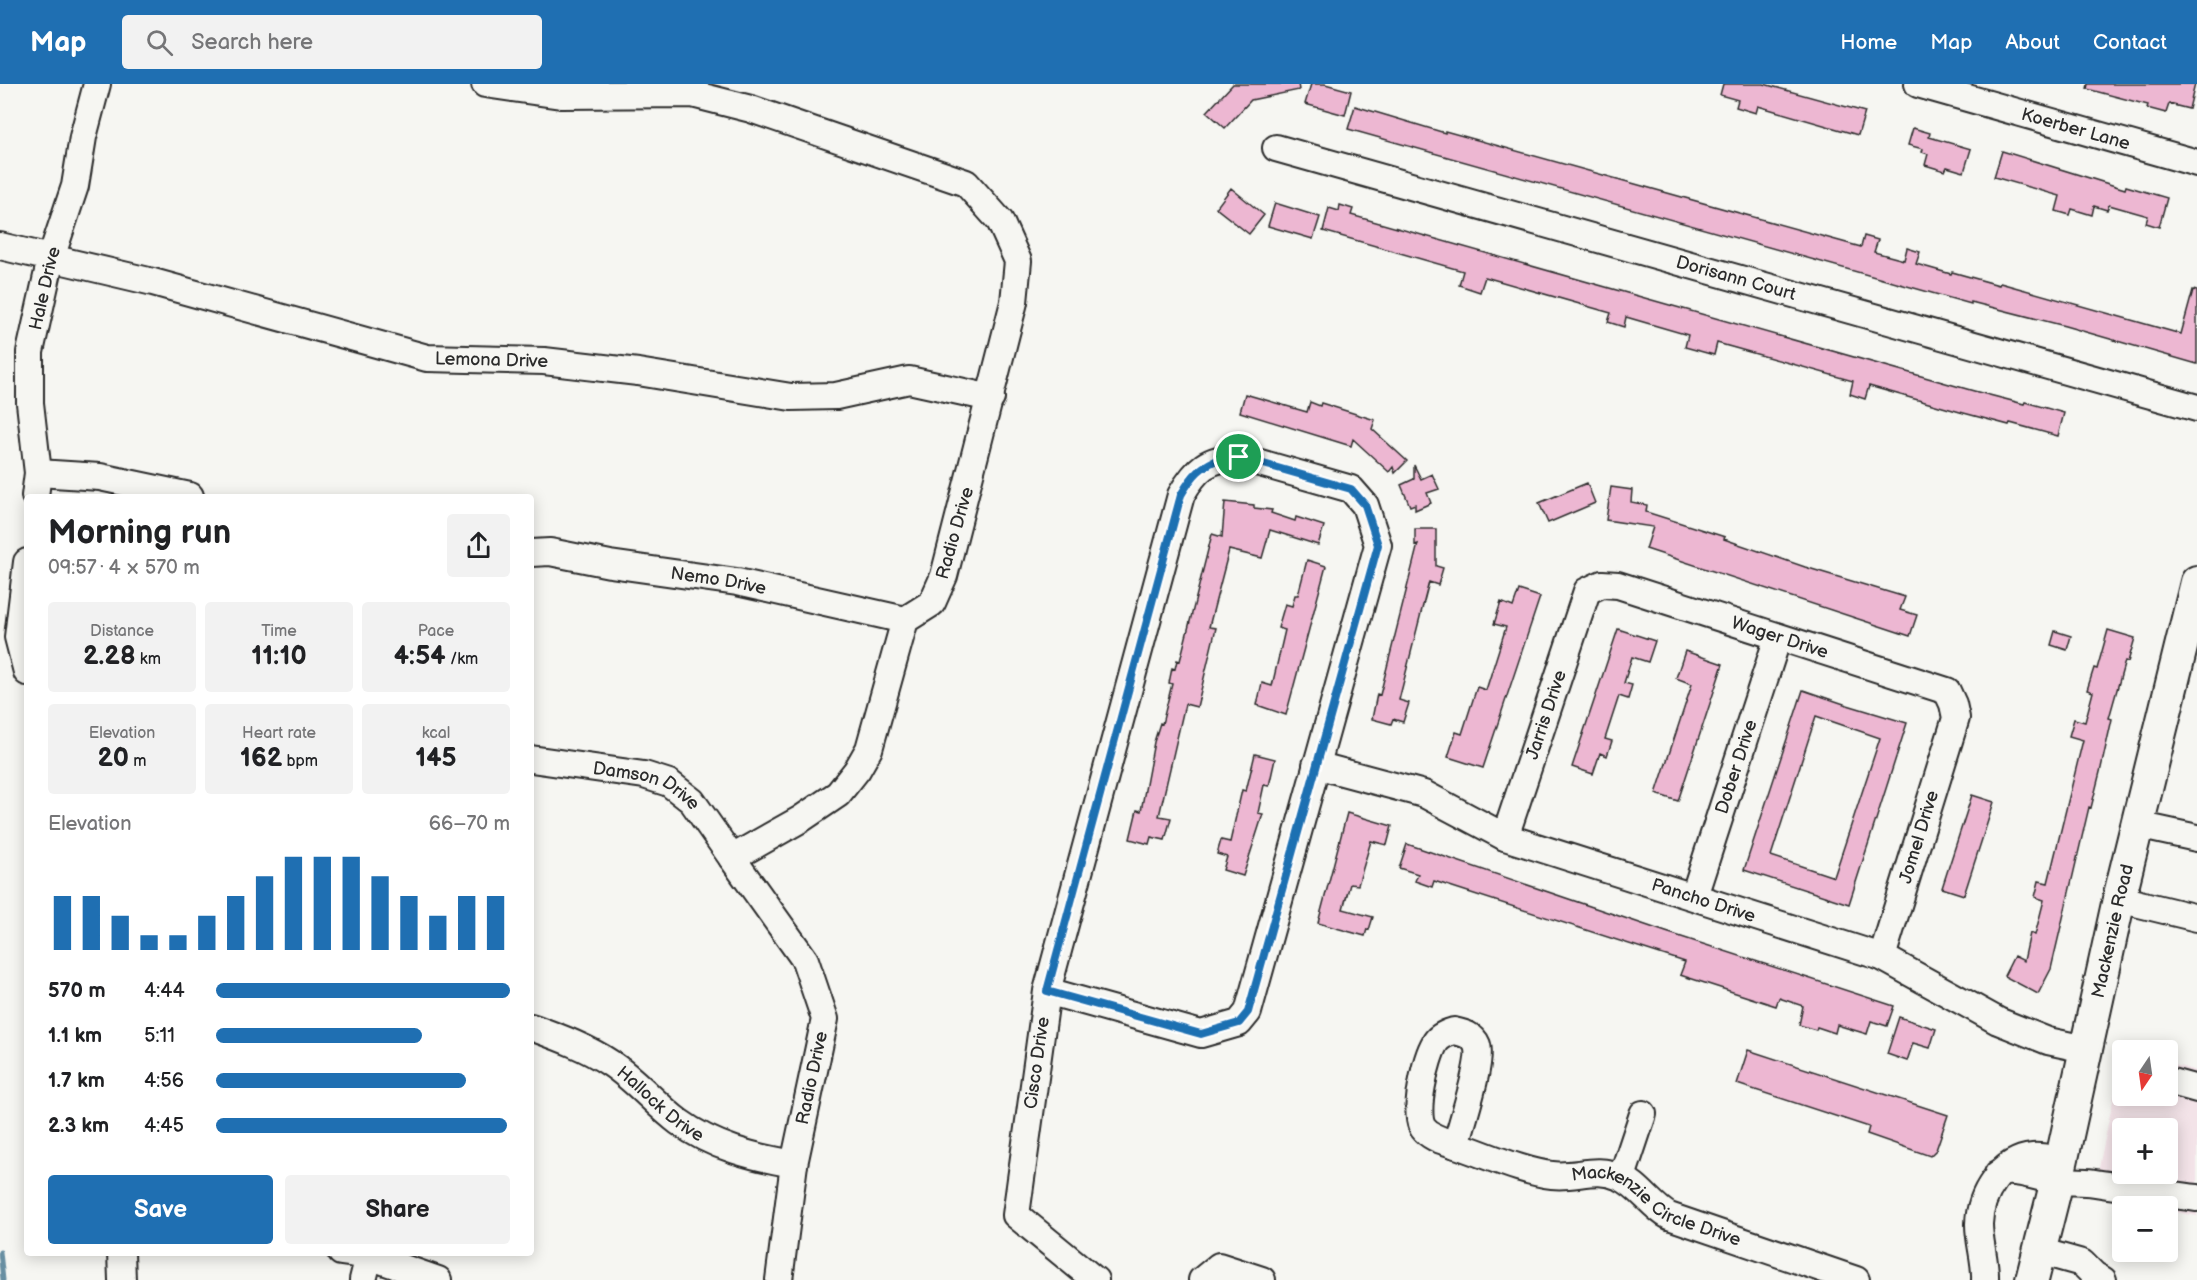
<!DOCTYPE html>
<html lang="en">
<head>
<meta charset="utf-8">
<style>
  body { margin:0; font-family:"Balsamiq Sans",sans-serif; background:#f2f2f2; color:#202124; height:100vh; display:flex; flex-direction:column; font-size:22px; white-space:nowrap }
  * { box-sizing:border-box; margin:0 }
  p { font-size:20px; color:#757577 }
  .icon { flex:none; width:33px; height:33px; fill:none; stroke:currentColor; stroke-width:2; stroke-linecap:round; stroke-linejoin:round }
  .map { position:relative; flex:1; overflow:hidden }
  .drawer { position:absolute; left:24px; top:410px; width:510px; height:762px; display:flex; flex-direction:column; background:#fff; border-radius:6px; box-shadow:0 3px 15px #0003 }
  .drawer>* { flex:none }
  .needle { width:39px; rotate:193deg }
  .tools { position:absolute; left:2112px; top:956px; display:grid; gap:12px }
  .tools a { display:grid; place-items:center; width:66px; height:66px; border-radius:6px; background:#fff; box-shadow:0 3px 15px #0003; font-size:30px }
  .pin { position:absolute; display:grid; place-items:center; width:51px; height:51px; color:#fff; margin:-26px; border:3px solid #fff; border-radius:50%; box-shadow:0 2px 6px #0007 }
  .round { display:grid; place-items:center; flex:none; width:63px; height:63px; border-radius:6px; background:#f2f2f2 }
  .headline { display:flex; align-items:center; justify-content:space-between; height:102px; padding:0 24px }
  h1 { font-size:33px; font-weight:700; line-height:45px }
  .figures { display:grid; grid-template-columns:repeat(3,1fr); gap:9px; height:102px; padding:6px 24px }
  .figures div { display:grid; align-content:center; border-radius:6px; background:#f2f2f2; text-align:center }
  .figures b { font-size:26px; font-weight:700 }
  .figures small { font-size:16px; font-weight:400 }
  .figures p { font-size:16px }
  .chart { height:168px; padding:12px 24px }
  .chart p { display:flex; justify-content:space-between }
  .chart svg { width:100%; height:108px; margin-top:6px; stroke:#1f6fb2; stroke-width:6 }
  .button { display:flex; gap:12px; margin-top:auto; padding:12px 24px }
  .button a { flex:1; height:69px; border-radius:6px; background:#1f6fb2; color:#fff; font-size:24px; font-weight:700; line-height:69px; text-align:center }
  .button a+a { background:#f2f2f2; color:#202124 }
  ul { padding:0 24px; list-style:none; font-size:20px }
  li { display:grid; grid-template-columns:96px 72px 1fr; align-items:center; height:45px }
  li i { height:15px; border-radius:8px; background:#1f6fb2 }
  header { display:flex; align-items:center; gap:36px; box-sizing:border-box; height:84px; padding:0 30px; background:#1f6fb2; color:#fff }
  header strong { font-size:28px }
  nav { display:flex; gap:33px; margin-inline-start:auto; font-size:21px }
  .search { width:420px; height:54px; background:#f2f2f2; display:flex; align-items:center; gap:15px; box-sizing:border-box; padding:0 21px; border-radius:6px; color:#757577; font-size:22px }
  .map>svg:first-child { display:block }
  .built { fill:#f3e3e8; fill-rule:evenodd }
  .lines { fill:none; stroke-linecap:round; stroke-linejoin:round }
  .stream { stroke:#688fa2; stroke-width:5 }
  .building { fill:#edb7d2; stroke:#2b2b2b; stroke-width:1.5; fill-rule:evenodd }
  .minor-casing { stroke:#2b2b2b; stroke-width:30 }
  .major-casing { stroke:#2b2b2b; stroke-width:36 }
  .minor { stroke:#f6f6f2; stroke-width:26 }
  .major { stroke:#f6f6f2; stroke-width:32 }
  .route-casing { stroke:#fff; stroke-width:12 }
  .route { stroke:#1f6fb2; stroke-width:8 }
  .labels { text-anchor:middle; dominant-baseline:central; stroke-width:6; stroke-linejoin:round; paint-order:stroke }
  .street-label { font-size:18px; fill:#2b2b2b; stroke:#f6f6f2 }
</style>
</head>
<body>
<header>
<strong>Map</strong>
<div class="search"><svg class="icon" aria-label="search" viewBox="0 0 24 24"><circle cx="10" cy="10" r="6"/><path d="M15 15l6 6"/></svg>Search here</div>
<nav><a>Home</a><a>Map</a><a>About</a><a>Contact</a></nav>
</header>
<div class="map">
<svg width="2197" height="1196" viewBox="0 0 2197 1196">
  <rect width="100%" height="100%" fill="#f6f6f2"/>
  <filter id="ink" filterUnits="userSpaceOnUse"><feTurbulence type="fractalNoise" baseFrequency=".0167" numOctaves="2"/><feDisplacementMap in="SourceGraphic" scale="12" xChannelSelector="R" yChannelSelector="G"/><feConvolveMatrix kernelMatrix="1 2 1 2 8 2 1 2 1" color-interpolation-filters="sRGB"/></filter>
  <g filter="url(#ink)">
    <path class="built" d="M2122 973V1011H2168V979L2197 987V1132L2168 1127V1122H2143L2093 1112ZM2122 1044H2168V1089H2122Z"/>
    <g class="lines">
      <path class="stream" d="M0 1168 3 1196"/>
    </g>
    <path class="building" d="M1233 0H1298L1299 6 1251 16 1225 44 1207 28Z
      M1311 0H1325L1351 7 1345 31 1305 20Z
      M1723 0H1764L1865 28 1858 51 1758 22 1756 29 1736 23 1738 16 1720 11Z
      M2088 0H2195L2189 25 2169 20 2166 29 2147 24 2148 21 2087 5Z
      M1355 22 1445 49V47L1861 163 1864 152 1878 156 1874 168 1904 176 1907 164 1920 168 1916 180 1951 190 1952 188 1999 201 2000 199 2181 250 2193 206 2197 207V280L2065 242 1971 218V220L1348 45Z
      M1913 44 1930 49 1929 53 1971 65 1964 88 1947 83 1945 87 1925 81 1928 70 1922 68 1923 65 1908 61Z
      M2002 67 2125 105 2126 102 2167 114 2159 143 2146 139 2148 132 2109 121 2107 126 2094 122 2092 131 2072 125 2070 131 2056 127 2060 112 1994 93Z
      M1231 104 1264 131 1249 150 1216 124Z
      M1275 119 1320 133 1313 155 1268 142Z
      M1340 121 1353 125 1351 131 1974 307 2024 320 2025 318 2064 329 2058 352 2010 339 2009 341 1960 328 1869 302 1865 315 1850 310 1853 297 1717 259 1714 271 1685 263 1688 251 1626 233 1624 243 1608 238 1611 229 1485 193 1480 208 1459 201 1463 187 1323 147 1329 124 1339 127Z
      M1245 310 1307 328 1310 318 1320 322 1321 319 1375 336 1372 345 1407 377 1395 389 1393 383 1389 388 1353 355 1351 362 1240 328Z
      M1414 381 1421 395 1432 390 1439 405 1427 409 1431 419 1415 426V420L1410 422 1401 401 1414 395Z
      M1587 399 1595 419 1548 439 1539 419Z
      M1611 403 1632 406 1631 418 1647 421 1646 428 1725 453 1724 455 1805 483 1905 513 1900 526 1917 531 1910 552 1646 465 1653 443 1606 436Z
      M1225 418 1254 421V424L1272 426 1271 429 1295 437 1296 433 1324 442 1318 461 1270 446 1262 474 1229 466 1209 543 1216 544 1197 623 1185 620 1159 732 1171 734 1165 756 1151 753 1149 760 1130 755 1137 726 1141 727 1154 658 1160 639 1162 640 1172 600 1169 599 1172 584 1175 585 1177 576 1180 577 1212 450 1222 453Z
      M1415 445H1436V482L1443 484 1438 501 1429 498 1422 525 1399 616 1409 619 1403 638 1393 635 1391 640 1372 635 1377 610 1380 611 1418 460 1415 461Z
      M1307 476 1326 482 1286 631 1257 621 1262 599 1272 602 1285 546 1278 544 1285 520 1292 522 1295 511H1298Z
      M1519 506 1540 513 1483 684 1448 673 1456 648 1462 650 1477 603 1486 606 1506 543 1494 540 1501 518 1513 523Z
      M1618 545 1655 557 1648 578 1632 573 1624 599 1632 601 1628 615 1619 612 1605 655 1612 657 1607 672 1600 669 1593 690 1572 683Z
      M2108 546 2135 554 2128 578 2125 577 2109 634 2112 635 2101 684 2091 724 2089 723 2051 885 2038 910 2004 892 2014 872 2024 877 2030 849 2035 851 2044 816 2035 813 2039 797 2048 799 2083 656 2069 652 2074 635 2085 638 2093 608 2087 606 2094 584 2097 585Z
      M2055 547 2071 552 2067 566 2051 561Z
      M1685 567 1723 580 1678 717 1656 710 1692 600 1676 594Z
      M1803 606 1844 620 1907 639 1849 820 1744 786ZM1816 632 1880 654 1834 793 1771 772Z
      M1255 670 1275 675 1269 702 1264 701 1258 729 1263 730 1243 792 1223 786 1227 773 1217 770 1221 756 1230 758 1242 706 1246 707Z
      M1972 711 1994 718 1964 811 1942 804Z
      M1347 729 1392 742 1387 761 1371 757 1358 801 1350 800 1343 825 1373 833 1369 846 1367 845 1365 852 1318 839Z
      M1407 760 1666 848 1894 922 1887 942 1871 937 1867 950 1837 941 1835 949 1817 943 1816 946 1799 941 1803 922 1779 914 1776 922 1680 891 1685 878 1434 797 1432 803 1415 797 1418 790 1399 784Z
      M1899 933 1936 945 1930 964 1913 959 1907 977 1887 970Z
      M1748 966 1948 1031 1936 1066 1930 1072 1867 1050 1869 1043 1737 1000Z"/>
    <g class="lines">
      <g class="minor-casing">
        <g id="minor">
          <path d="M485 0 561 11 692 10 751 25 966 99 1000 137 1018 177 1014 218 944 492 932 519 905 536 869 665 857 686 838 710 801 735 732 774 805 876 825 935 794 1080 779 1196"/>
          <path id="s1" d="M1918 0 2197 79"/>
          <path id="s2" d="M1276 64 2197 324"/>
          <path id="s3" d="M0 162 153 198 427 274 544 277 638 288 791 313 836 312 909 296 991 314"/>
          <path d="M38 389 100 393 190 412"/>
          <path id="s4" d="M35 412 38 389 30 319V268L51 174 75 102 83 53 97 0"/>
          <path id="s5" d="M531 469 550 468 610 480 737 498 905 536"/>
          <path d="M27 478 18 553 27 588"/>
          <path id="s6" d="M531 675 644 691 669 699 692 717 732 774"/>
          <path id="s7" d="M1316 681 1424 710 1505 753 1882 873 1998 937 2048 957 2085 965"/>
          <path d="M2137 741 2197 754"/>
          <path id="s8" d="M1505 753 1587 507 1602 500 1618 501 1947 607 1953 620 1956 634 1882 873"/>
          <path id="s9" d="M1694 812 1778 553"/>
          <path d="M2119 815 2197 834"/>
          <path d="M1047 907 1201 950 1239 939 1248 928 1378 461 1365 421 1351 405 1239 373C1207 374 1196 385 1181 411L1047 907 1016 1131 1095 1196"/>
          <path id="s10" d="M531 943C558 953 586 963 610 979 636 996 655 1020 679 1038 713 1063 754 1073 794 1080"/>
          <path d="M1454 947C1463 949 1473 951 1477 961 1483 977 1461 1041 1456 1061 1445 1057 1430 1054 1423 1044 1413 1029 1426 974 1435 959 1439 952 1447 949 1454 947Z"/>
          <path d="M2168 997 2197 1005"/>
          <path id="s11" d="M1456 1061C1484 1070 1523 1088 1552 1091 1576 1094 1596 1082 1620 1093 1639 1101 1651 1122 1669 1132L1856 1196"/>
          <path d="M1998 1090C2016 1083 2039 1095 2058 1097 2070 1098 2083 1097 2095 1099 2129 1104 2163 1110 2197 1114"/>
          <path d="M1622 1093 1643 1030"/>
          <path d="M2039 1167 2082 1179 2094 1191 2103 1196"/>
          <path d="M121 1168 122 1196"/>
          <path d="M341 1168 369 1172 438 1196"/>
          <path d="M363 1196 369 1172"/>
          <path d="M1202 1196 1219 1182 1262 1196"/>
          <path d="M1985 1196C1986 1177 1979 1159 1979 1140 1980 1110 2001 1076 2033 1073 2042 1072 2052 1075 2061 1077"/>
        </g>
      </g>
      <g class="major-casing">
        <g id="major">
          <path id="s12" d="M2032 1196 2057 1097 2119 815 2197 498"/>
        </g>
      </g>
      <use href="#minor" class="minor"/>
      <use href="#major" class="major"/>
    </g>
  </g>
  <g class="lines" filter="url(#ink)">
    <g class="route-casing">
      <path id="route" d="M1224 373H1239L1351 405 1365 421 1378 461 1248 928 1239 939 1201 950 1047 907 1181 411C1193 390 1200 382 1224 373Z"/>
    </g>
    <use href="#route" class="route"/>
  </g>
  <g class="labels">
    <g class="street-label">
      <text stroke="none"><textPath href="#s1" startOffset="164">Koerber Lane</textPath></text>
      <text stroke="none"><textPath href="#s2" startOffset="478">Dorisann Court</textPath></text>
      <text stroke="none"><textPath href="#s4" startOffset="210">Hale Drive</textPath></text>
      <text stroke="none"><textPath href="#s3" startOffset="506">Lemona Drive</textPath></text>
      <text transform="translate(955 449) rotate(-74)">Radio Drive</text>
      <text stroke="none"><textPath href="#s5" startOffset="190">Nemo Drive</textPath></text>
      <text stroke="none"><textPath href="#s8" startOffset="462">Wager Drive</textPath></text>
      <text stroke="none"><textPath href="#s8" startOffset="129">Jarris Drive</textPath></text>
      <text stroke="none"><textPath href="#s9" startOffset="136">Dober Drive</textPath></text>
      <text stroke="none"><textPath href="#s6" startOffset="120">Damson Drive</textPath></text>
      <text transform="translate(1919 753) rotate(-73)">Jomel Drive</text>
      <text stroke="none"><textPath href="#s7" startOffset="412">Pancho Drive</textPath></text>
      <text stroke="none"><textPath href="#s12" startOffset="358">Mackenzie Road</textPath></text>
      <text transform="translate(1037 979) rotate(-82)">Cisco Drive</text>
      <text transform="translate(812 994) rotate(-78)">Radio Drive</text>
      <text stroke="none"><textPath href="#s10" startOffset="152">Hallock Drive</textPath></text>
      <text stroke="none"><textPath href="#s11" startOffset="214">Mackenzie Circle Drive</textPath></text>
    </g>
  </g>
</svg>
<div class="tools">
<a><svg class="needle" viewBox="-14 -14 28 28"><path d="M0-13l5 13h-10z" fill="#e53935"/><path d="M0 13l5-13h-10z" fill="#757577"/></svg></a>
<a>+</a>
<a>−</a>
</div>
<div class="pin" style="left:1239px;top:373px;background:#1e9e55"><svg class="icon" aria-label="arrive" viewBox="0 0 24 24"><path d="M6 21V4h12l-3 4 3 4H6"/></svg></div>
<section class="drawer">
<div class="headline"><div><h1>Morning run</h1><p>09:57 · 4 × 570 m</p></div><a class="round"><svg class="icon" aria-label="share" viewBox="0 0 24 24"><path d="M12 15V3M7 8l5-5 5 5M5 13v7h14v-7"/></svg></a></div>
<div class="figures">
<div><p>Distance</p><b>2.28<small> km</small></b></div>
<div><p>Time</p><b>11:10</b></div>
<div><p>Pace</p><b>4:54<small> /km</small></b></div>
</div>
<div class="figures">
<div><p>Elevation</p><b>20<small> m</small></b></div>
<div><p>Heart rate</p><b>162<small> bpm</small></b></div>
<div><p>kcal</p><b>145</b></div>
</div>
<div class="chart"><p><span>Elevation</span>66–70 m</p>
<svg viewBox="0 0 160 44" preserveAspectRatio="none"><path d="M5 44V22M15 44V22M25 44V30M35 44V38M45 44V38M55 44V30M65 44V22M75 44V14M85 44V6M95 44V6M105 44V6M115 44V14M125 44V22M135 44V30M145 44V22M155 44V22"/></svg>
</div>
<ul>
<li><b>570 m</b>4:44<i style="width:100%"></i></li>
<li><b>1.1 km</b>5:11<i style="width:70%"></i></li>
<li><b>1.7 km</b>4:56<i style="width:85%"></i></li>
<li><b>2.3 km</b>4:45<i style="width:99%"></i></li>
</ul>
<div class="button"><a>Save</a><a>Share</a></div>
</section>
</div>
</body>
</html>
